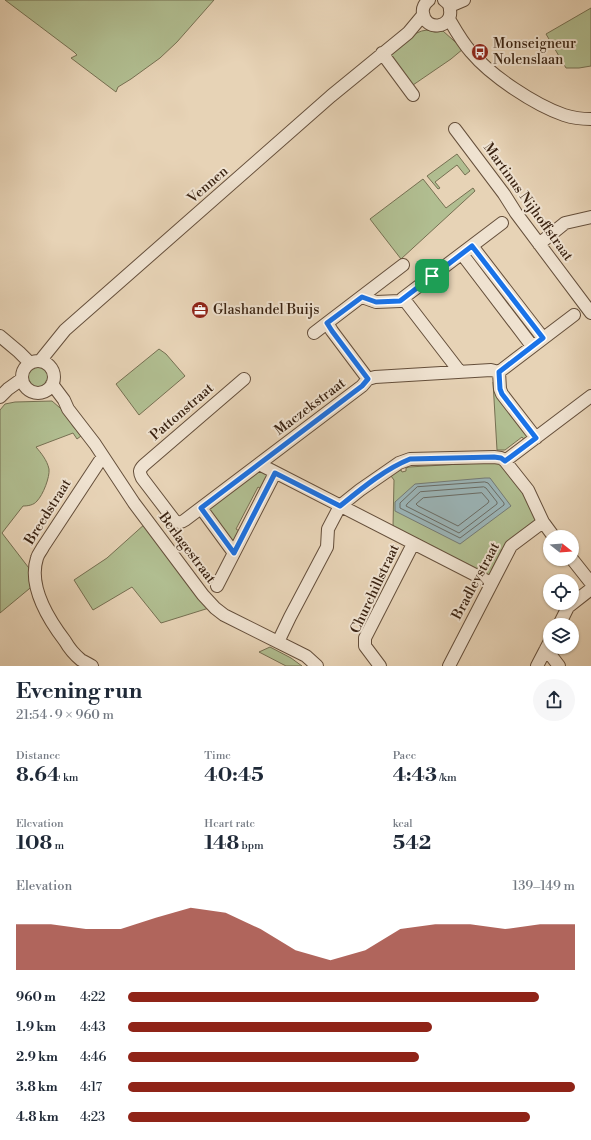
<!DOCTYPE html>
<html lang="en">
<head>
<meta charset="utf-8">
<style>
  body { margin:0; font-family:"Libre Bodoni",serif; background:#f6f6f7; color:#1f2937; height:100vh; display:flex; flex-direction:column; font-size:15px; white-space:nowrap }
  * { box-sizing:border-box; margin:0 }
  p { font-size:13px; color:#747a83 }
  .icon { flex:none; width:22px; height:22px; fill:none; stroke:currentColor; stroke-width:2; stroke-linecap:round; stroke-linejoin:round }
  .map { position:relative; height:666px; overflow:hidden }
  .sheet { display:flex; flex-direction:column; background:#fff; flex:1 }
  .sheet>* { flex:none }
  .needle { width:26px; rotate:107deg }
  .controls { position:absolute; left:543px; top:530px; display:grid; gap:8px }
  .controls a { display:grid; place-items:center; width:36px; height:36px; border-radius:50%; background:#fff; box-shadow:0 1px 3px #0004; font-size:20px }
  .pin { position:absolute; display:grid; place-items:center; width:34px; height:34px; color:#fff; margin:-17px; border-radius:8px; box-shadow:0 2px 6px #0006 }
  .round { display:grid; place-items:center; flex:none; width:42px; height:42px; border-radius:21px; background:#f6f6f7 }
  .overview { display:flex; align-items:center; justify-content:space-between; height:68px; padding:0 16px }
  h1 { font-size:22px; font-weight:700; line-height:30px }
  .metrics { display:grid; grid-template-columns:repeat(3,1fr); gap:6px; height:68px; padding:4px 16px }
  .metrics div { display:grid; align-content:center }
  .metrics b { font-size:20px; font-weight:700 }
  .metrics small { font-size:11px; font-weight:400 }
  .metrics p { font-size:11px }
  .chart { height:112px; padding:8px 16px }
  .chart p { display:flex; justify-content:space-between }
  .chart svg { width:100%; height:72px; margin-top:4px; fill:#8f2418; opacity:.7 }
  ul { padding:0 16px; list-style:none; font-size:13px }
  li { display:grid; grid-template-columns:64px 48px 1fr; align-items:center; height:30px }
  li i { height:10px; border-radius:5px; background:#8f2418 }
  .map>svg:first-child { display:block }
  .green { fill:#b1be91; stroke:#767052 }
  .water { fill:#9bb5b8; stroke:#747b76 }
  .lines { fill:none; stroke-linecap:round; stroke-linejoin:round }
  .shore { stroke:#6a6c65; stroke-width:1 }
  .minor-casing { stroke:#654f3b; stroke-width:14 }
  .minor { stroke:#efe2d0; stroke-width:12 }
  .route-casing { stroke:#fff; stroke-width:8 }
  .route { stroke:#1a73e8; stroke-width:5 }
  .labels { text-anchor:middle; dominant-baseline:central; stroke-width:4; stroke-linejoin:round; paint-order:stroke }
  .poi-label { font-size:14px; fill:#3a2312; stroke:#efe2d0; text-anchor:start }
  .street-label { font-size:14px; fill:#3a2312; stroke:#efe2d0 }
</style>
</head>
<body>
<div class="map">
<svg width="591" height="666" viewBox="0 0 591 666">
  <rect width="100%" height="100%" fill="#e7d3b6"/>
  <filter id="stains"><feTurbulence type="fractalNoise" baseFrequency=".005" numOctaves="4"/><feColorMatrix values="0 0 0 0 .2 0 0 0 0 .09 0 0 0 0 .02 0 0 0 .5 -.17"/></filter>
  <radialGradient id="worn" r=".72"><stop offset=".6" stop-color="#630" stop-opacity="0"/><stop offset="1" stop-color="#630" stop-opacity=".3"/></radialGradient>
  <path class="green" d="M5 0H214L177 42 160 58 131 79 118 87 116 92 71 58 77 55 74 52Z
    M591 8V66L579 68H566L546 34Z
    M427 30 435 32 443 31 463 49 451 59 413 85 388 54C399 46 413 31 427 30Z
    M457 154 470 171 465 175 457 165 435 182 440 188 438 189 427 176Z
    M423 179 446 208 473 188 475 191 401 259 370 219Z
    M159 349 166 354 185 376 139 415 116 384Z
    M28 377a10 10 0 1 1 20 0a10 10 0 1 1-20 0Z
    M493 382H496L529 435 526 442 522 437 505 450H497Z
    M52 401 67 414 73 420 72 425 81 436 77 439 73 433 36 447C41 453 47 460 49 469 50 477 43 495 37 501 34 505 28 506 23 506L2 533 35 576V584L0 613V410L5 404 15 402Z
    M496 462 500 463 523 493 536 520 534 523 504 550 502 549 492 569 493 570 488 576 393 527 394 480 391 476 394 472 401 470 402 472 406 471V468L409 467Z
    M256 470 266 472 269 477 263 490 258 487 236 529 241 532 233 542 208 514V507Z
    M146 523 209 608 161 623 132 587 93 610 74 580 107 558Z
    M270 647 291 658 302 666H286L259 652Z"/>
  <path class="water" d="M485 478H490L511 506 460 544 395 511V502L415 484Z"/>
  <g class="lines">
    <path class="shore" d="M485 482 488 483 504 503V505L460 538 400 508V503L417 487Z
      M484 487 486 488 497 502V504L459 533 406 506 407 504 420 492Z
      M482 493 489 501 488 503 458 526 418 506 416 504 423 498Z"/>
    <g class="minor-casing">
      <path id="minor" d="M429 0C425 3 422 8 423 13 425 32 453 28 450 10 450 5 448 3 444 0
        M450 6 464 0
        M449 19C456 31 462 42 471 52 491 76 535 105 564 115 573 118 582 119 591 119
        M382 53 413 95
        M455 129 504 194 516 213 591 313
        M539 244 565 223 591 217
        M472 246 543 338
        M462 254 532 346
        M362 297 376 302 400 301 403 298
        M314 333 327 323
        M0 336 19 352 27 360 31 363
        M40 361 65 330 331 96 408 33 423 15
        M22 377a16 16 0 1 1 32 0a16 16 0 1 1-32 0Z
        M460 372 403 298 502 223
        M244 379 144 465C139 470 139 472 142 478L174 520C178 523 181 523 185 520L362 386 368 379 375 377 491 370 499 372
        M368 379 332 331 327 323 403 265
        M52 384 64 400 68 409 95 444 134 503 203 595 215 608 224 615 306 656 317 666
        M0 397 8 389 22 379
        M536 438 502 394 500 389 499 372 574 315
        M505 461 591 396
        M259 464 491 583
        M201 508 234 553
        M572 559 591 583
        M217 586 275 473
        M559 625 568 607 591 589
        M278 642 290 617 327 547 328 529 340 506 360 490 399 463 410 459 494 457 501 458 505 461 528 490 543 522 554 537
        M546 649 559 666
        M92 666C89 664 85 662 81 660 75 655 69 648 65 641 49 620 28 586 37 558 38 554 41 551 43 547L103 456
        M380 666 365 646V638L413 544
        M449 666 511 546 543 522
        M537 666 550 641"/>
    </g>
    <use href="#minor" class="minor"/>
  </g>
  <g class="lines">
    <g class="route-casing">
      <path id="route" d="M472 246 543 338 499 372 500 389 502 394 536 438 505 461 501 458 494 457 410 459C385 469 361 489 340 506L275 473 234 553 201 508 362 386 368 379 332 331 327 323 362 297 376 302 400 301Z"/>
    </g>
    <use href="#route" class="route"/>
  </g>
  <defs>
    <g id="bus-disc" transform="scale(0.9)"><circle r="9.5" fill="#8f2418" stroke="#efe2d0"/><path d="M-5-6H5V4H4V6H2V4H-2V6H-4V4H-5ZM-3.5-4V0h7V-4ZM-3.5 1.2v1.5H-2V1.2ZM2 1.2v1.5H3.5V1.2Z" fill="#fff"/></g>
    <g id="office-disc" transform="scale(0.9)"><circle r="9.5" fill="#8f2418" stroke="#efe2d0"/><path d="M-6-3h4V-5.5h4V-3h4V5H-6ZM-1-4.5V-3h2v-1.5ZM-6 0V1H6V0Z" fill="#fff"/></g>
  </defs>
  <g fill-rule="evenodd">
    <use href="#bus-disc" x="480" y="52"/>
    <use href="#office-disc" x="200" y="310"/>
  </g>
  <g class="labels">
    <g class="poi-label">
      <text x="493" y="44">Monseigneur<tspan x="493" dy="16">Nolenslaan</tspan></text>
      <text x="213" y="310">Glashandel Buijs</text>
    </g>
    <g class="street-label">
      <text transform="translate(208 185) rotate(-41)">Vennen</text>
      <text transform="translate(528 202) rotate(54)">Martinus Nijhoffstraat</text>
      <text transform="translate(310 407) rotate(-37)">Maczekstraat</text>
      <text transform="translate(182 412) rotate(-41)">Pattonstraat</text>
      <text transform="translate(48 512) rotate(-58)">Breedstraat</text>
      <text transform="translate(187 548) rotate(53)">Berlagestraat</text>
      <text transform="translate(476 581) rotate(-62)">Bradleystraat</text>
      <text transform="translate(375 589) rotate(-65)">Churchillstraat</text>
    </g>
  </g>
  <rect width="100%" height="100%" filter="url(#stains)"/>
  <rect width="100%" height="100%" fill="url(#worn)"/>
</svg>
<div class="controls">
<a><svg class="needle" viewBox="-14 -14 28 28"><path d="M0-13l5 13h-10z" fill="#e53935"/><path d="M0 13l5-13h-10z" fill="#747a83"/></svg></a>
<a><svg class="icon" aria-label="locate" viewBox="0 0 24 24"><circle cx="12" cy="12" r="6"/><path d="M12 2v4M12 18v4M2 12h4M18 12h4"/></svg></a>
<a><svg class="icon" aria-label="layers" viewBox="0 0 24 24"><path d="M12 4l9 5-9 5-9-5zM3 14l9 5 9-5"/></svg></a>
</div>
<div class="pin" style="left:432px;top:276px;background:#1e9e55"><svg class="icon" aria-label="arrive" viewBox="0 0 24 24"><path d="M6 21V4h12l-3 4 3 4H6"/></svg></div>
</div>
<section class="sheet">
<div class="overview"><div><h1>Evening run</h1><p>21:54 · 9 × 960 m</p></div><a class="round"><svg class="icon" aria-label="share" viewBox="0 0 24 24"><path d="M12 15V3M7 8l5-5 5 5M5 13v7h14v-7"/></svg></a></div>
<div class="metrics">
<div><p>Distance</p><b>8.64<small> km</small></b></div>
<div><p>Time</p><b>40:45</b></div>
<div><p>Pace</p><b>4:43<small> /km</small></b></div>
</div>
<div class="metrics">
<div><p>Elevation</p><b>108<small> m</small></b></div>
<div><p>Heart rate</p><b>148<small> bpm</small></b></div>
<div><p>kcal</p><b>542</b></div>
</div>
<div class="chart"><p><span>Elevation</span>139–149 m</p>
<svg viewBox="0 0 160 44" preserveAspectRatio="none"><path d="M0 44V16L10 16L20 19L30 19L40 12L50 6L60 9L70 19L80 32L90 38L100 32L110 19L120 16L130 16L140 19L150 16L160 16V44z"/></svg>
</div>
<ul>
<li><b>960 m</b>4:22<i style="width:92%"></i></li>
<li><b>1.9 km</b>4:43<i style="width:68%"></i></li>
<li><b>2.9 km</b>4:46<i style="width:65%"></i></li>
<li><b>3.8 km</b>4:17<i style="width:100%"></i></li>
<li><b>4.8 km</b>4:23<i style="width:90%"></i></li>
</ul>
</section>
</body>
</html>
